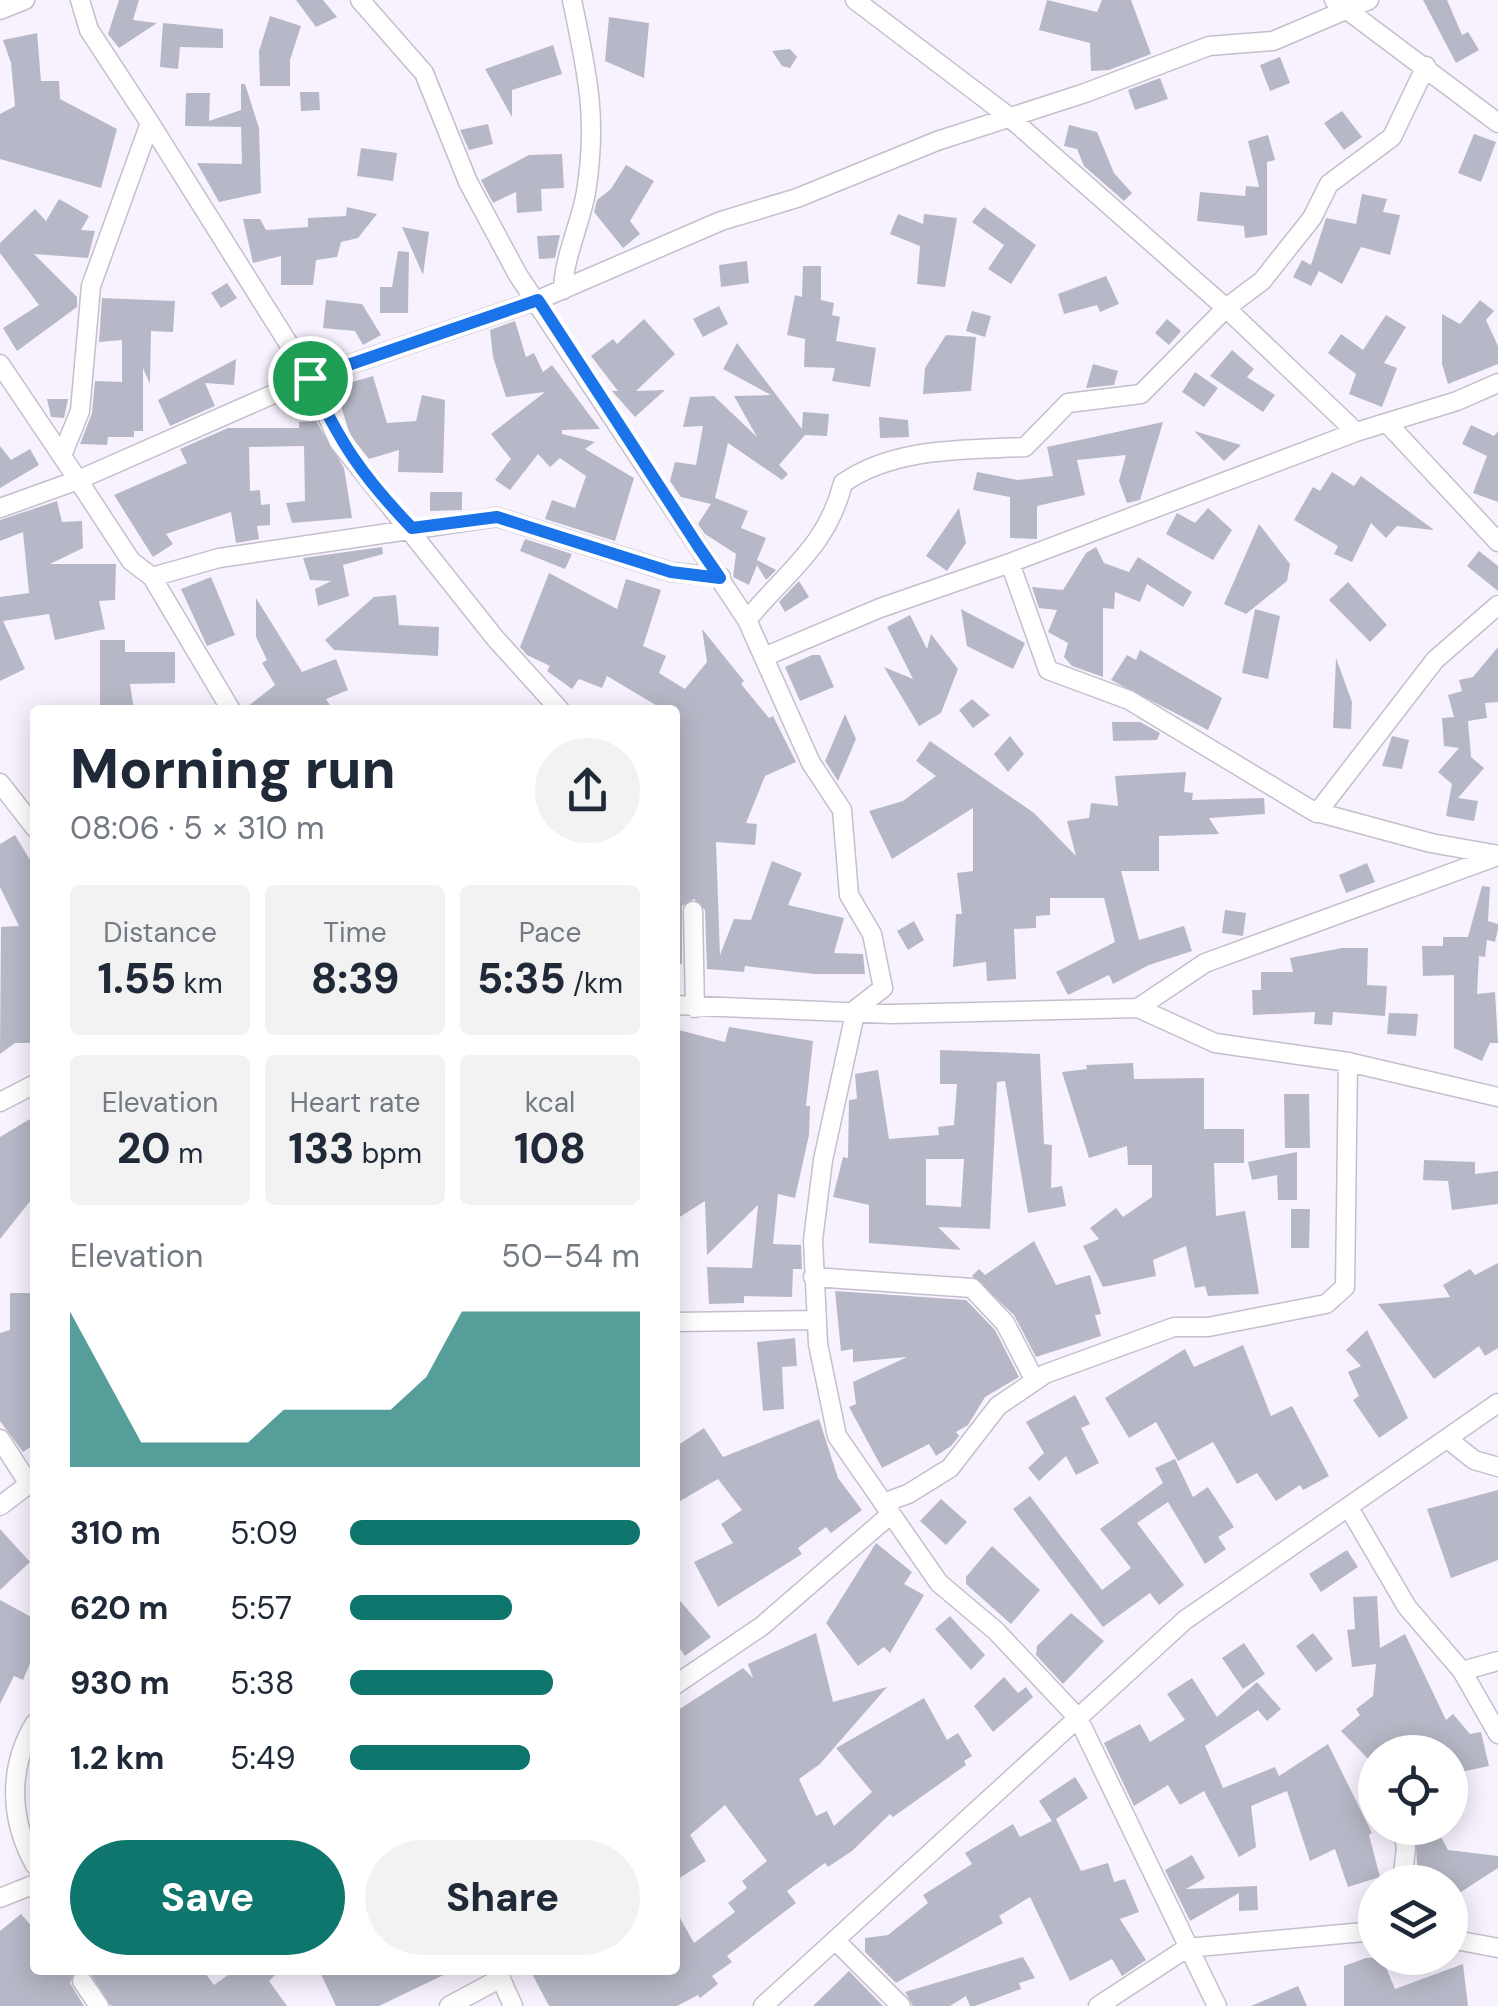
<!DOCTYPE html>
<html lang="en">
<head>
<meta charset="utf-8">
<style>
  body { margin:0; font-family:"DM Sans",sans-serif; background:#f2f2f3; color:#1f2937; height:100vh; display:flex; flex-direction:column; font-size:38px; white-space:nowrap }
  * { box-sizing:border-box; margin:0 }
  p { font-size:32px; color:#747a83 }
  .icon { flex:none; width:55px; height:55px; fill:none; stroke:currentColor; stroke-width:2; stroke-linecap:round; stroke-linejoin:round }
  .map { position:relative; flex:1; overflow:hidden }
  .details { position:absolute; left:30px; top:705px; width:650px; height:1270px; display:flex; flex-direction:column; background:#fff; border-radius:10px; box-shadow:0 5px 25px #0003 }
  .details>* { flex:none }
  .controls { position:absolute; left:1358px; top:1735px; display:grid; gap:20px }
  .controls a { display:grid; place-items:center; width:110px; height:110px; border-radius:50%; background:#fff; box-shadow:0 5px 25px #0003; font-size:50px }
  .pin { position:absolute; display:grid; place-items:center; width:85px; height:85px; color:#fff; margin:-42px; border:5px solid #fff; border-radius:50%; box-shadow:0 2px 10px #0007 }
  .round { display:grid; place-items:center; flex:none; width:105px; height:105px; border-radius:52px; background:#f2f2f3 }
  .headline { display:flex; align-items:center; justify-content:space-between; height:170px; padding:0 40px }
  h1 { font-size:55px; font-weight:800; line-height:75px }
  .metrics { display:grid; grid-template-columns:repeat(3,1fr); gap:15px; height:170px; padding:10px 40px }
  .metrics div { display:grid; align-content:center; border-radius:10px; background:#f2f2f3; text-align:center }
  .metrics b { font-size:42px; font-weight:800 }
  .metrics small { font-size:28px; font-weight:400 }
  .metrics p { font-size:28px }
  .chart { height:280px; padding:20px 40px }
  .chart p { display:flex; justify-content:space-between }
  .chart svg { width:100%; height:180px; margin-top:10px; fill:#0f766e; opacity:.7 }
  .primary-button { display:flex; gap:20px; margin-top:auto; padding:20px 40px }
  .primary-button a { flex:1; height:115px; border-radius:60px; background:#0f766e; color:#fff; font-size:40px; font-weight:800; line-height:115px; text-align:center }
  .primary-button a+a { background:#f2f2f3; color:#1f2937 }
  ul { padding:0 40px; list-style:none; font-size:32px }
  li { display:grid; grid-template-columns:160px 120px 1fr; align-items:center; height:75px }
  li i { height:25px; border-radius:12px; background:#0f766e }
  .map>svg:first-child { display:block }
  .building { fill:#b7b8c7; fill-rule:evenodd }
  .lines { fill:none; stroke-linecap:round; stroke-linejoin:round }
  .street-casing { stroke:#c5becc; stroke-width:21 }
  .street { stroke:#fff; stroke-width:18 }
  .route-casing { stroke:#fff; stroke-width:20 }
  .route { stroke:#1a73e8; stroke-width:12 }
</style>
</head>
<body>
<div class="map">
<svg width="1498" height="2006" viewBox="0 0 1498 2006">
  <rect width="100%" height="100%" fill="#f8f2fe"/>
  <path class="building" d="M119 0H139L133 20 157 23 119 48 108 34Z
    M296 0H323L337 17 316 27Z
    M1047 0 1097 12 1102 0H1131L1151 54 1109 70 1091 71 1090 43 1039 30Z
    M1423 0H1447L1462 35 1468 32 1479 50 1456 63Z
    M270 16 301 26 290 60V86H260L259 51Z
    M609 17 649 23 644 78 605 61Z
    M163 23 223 29V48L180 47 178 69 160 67Z
    M37 33 41 81H59L60 99 117 129 101 188 0 159V114L15 106 11 63 3 40Z
    M553 45 562 74 512 90V117L485 69Z
    M790 49 797 57 790 68 782 66 772 51Z
    M1280 57 1290 83 1270 91 1260 65Z
    M1160 78 1168 99 1135 110 1128 90Z
    M241 84H245L259 128 261 193 219 202 197 163 242 164 241 127 185 126 186 93H210L209 121 241 110Z
    M300 92H319L320 110 301 111Z
    M1342 111 1362 137 1344 150 1324 123Z
    M488 124 493 144 469 150 460 130Z
    M1069 125 1097 132 1114 173 1132 193 1124 201 1084 166 1077 149 1064 146Z
    M1474 134 1496 142 1481 182 1458 173Z
    M1268 135 1275 160 1267 162V235L1245 238 1244 226 1197 221 1200 192 1245 196 1246 186 1259 187 1248 141Z
    M361 148 397 153 393 181 357 176Z
    M562 154 564 188 541 189 542 211 517 213 516 192 493 203 481 180 529 155Z
    M626 165 654 181 630 221 640 234 623 248 594 212 597 200 611 189Z
    M1362 194 1387 199 1383 212 1400 215 1390 255 1361 247 1342 284 1319 271 1311 286 1293 277 1302 260 1311 265 1326 218 1356 224Z
    M59 199 89 216 81 230 95 231 88 258 34 254 77 297V307L17 351 3 328 39 305 0 253V243L35 209 46 221Z
    M347 207 377 214 358 238 341 242 337 257 316 260 313 285H281V256L253 263 243 219H260L266 230 308 227V218L346 216Z
    M984 207 1036 245 1011 284 988 269 1004 245 972 222Z
    M898 214 923 224 924 214 957 218 945 287 917 284 920 246 890 234Z
    M402 227 429 232 423 275Z
    M560 235 555 258 539 259 537 236Z
    M398 251 409 252 408 313H380V287H392Z
    M747 261 749 283 721 287 719 265Z
    M803 266H821V300L834 303 832 315 840 317 836 341 876 348 870 387 832 381 835 368 804 367 805 339 787 335 795 295 802 297Z
    M1106 276 1119 304 1100 312 1097 305 1064 314 1058 294Z
    M227 283 237 298 221 308 211 293Z
    M102 298 175 301 173 332 151 331 150 384 143 368V431H134V437H108L107 445 80 444 92 413 95 381 122 382V340L99 342Z
    M326 300 362 304 381 335 363 345 355 331 323 328Z
    M1480 300 1494 311 1486 320 1498 346V364L1448 384 1442 364V314L1460 324Z
    M719 306 728 324 703 337 693 319Z
    M972 311 991 316 985 337 966 331Z
    M1386 315 1406 327 1384 363 1397 368 1382 407 1349 394 1356 374 1328 353 1341 334 1363 350Z
    M644 319 675 354 636 391 665 390 635 417 612 391H618L591 356 613 339 617 344Z
    M1167 319 1181 331 1169 345 1155 333Z
    M515 321 526 357 534 353 543 372 552 365 600 429 562 430V434L595 442 585 449 634 478 615 541 545 519 552 500 575 508 586 476 560 458 550 467 538 454 510 490 495 480 511 459 491 434 545 392 506 397 493 357 490 330Z
    M946 335 976 337 971 391 923 394 925 368Z
    M737 343 802 429 803 412 829 414 827 436 805 435 779 465 788 474 782 480 728 443 715 498 748 511 741 528 766 538 757 560 776 570 766 580 757 565 749 585 733 577 736 554 705 534 698 524 711 504 681 497 670 481 675 462 696 465 703 426 683 427 690 397 714 396 757 437 734 396 771 395 723 369Z
    M1232 350 1254 369 1247 377 1275 395 1263 412 1210 376Z
    M236 359 234 385 205 383 215 406 170 426 158 400Z
    M1093 364 1118 371 1114 385 1086 388Z
    M1195 372 1218 388 1204 407 1182 392Z
    M373 376 387 423 416 421 422 395 445 400 443 473 398 472 399 450 369 459 350 435 335 387Z
    M47 399H68L64 418 51 417Z
    M879 417 908 420 909 437 880 438Z
    M316 421 344 468 352 518 292 523 286 503 305 501 304 446 249 447 250 491 260 490 261 505 270 504V525L257 526 259 539 236 543 231 512 166 534 173 544 153 557 114 495 187 463 180 449 228 428H299V422Z
    M1163 422 1140 500 1127 503 1119 481 1126 455 1077 460 1085 495 1037 506V539L1010 538V497L973 490 977 472 1018 480 1053 476 1047 447Z
    M1471 425 1494 436 1498 431V502L1473 493 1487 456 1462 444Z
    M1194 431 1241 445 1224 461Z
    M0 446 11 460 30 449 39 465 0 488Z
    M1332 472 1354 486 1361 476 1434 530 1397 526 1386 538 1371 523 1352 562 1334 554 1338 546 1294 520 1313 487 1320 491Z
    M430 492H462V510L430 511Z
    M57 501 62 522 82 521 83 548 50 564H116L115 600 99 601 105 629 55 640 49 614 3 621 25 669 0 681V597L29 593 23 532 0 541V520Z
    M959 508 966 543 947 571 926 556Z
    M1208 508 1232 530 1213 560 1166 534 1177 513 1195 523Z
    M1259 524 1290 564 1287 581 1246 614 1224 604Z
    M525 539 572 554 565 569 520 551Z
    M382 547 383 554 343 565 349 596 318 606 315 589 331 581 310 580 303 558Z
    M1096 547 1104 563 1129 572 1138 557 1192 592 1183 607 1147 584 1140 602 1115 592 1114 609 1103 608V677L1072 666 1064 657 1068 643 1048 632 1057 610 1039 608 1032 587 1063 590 1086 553Z
    M1479 551 1498 566V591L1467 566Z
    M549 573 617 609 626 579 661 590 643 646 666 656 659 673 685 689 707 662 702 629 744 681 741 684 769 718 773 716 796 762 765 776 746 823 757 824 755 845 716 842 720 955 734 919 751 920 772 861 802 873 788 905 844 918 834 953 863 954 865 974H814L745 966 744 972 707 969 705 910 694 899 682 906V964H675V710H664L607 676 602 688 579 679 572 689 547 671 550 666 527 655 520 647Z
    M211 577 235 635 207 646 181 589Z
    M799 581 809 597 785 612 779 602Z
    M1348 582 1387 625 1370 642 1329 600Z
    M396 595 399 625 439 627 438 656 334 650 325 640 374 597Z
    M256 598 302 672 336 659 348 690 326 699 333 710H243L275 685 262 663 267 660 256 637Z
    M961 609 1025 643 1013 669 967 646Z
    M1255 609 1280 616 1268 679 1242 673Z
    M910 615 927 649 931 634 958 669 941 713 919 726 884 667 913 679 887 627Z
    M100 640H125V652H175V683L130 684 134 710H100Z
    M1498 647V702L1485 703 1487 718 1468 721 1471 757 1484 768 1458 798 1478 801 1474 821 1446 816 1452 784 1438 772 1459 748 1444 746 1442 718 1454 717 1448 695 1462 691 1459 680 1473 677Z
    M1140 650 1222 698 1208 730 1111 680 1127 655 1136 660Z
    M812 655H820L834 687 800 701 785 667Z
    M1336 658 1352 702 1351 729 1333 728Z
    M972 699 990 715 973 728 959 710Z
    M845 714 856 739 838 781 825 761Z
    M1112 722H1140L1160 733 1157 740 1113 741Z
    M1010 736 1024 754 1008 772 994 754Z
    M1392 736 1409 740 1402 769 1382 766Z
    M930 741 1034 813 1076 856 1067 821 1089 818 1091 803 1118 806 1115 776 1186 772 1184 792 1193 793 1192 800 1264 798 1265 814 1209 818 1219 834 1159 836V871H1121L1139 940 1184 926 1192 951 1149 965 1113 984 1109 975 1068 995 1056 972 1115 942 1104 898H1050V915L1036 916V928L1014 929 1016 979 987 981 986 962 953 967 956 914H962L957 873 973 871V808L892 859 869 811 903 801 936 776 916 761Z
    M15 835 35 868V1043H15L0 1054 1 927 19 926 0 887V844Z
    M1367 863 1375 882 1346 893 1339 875Z
    M1482 886 1490 887 1488 921 1498 924V929L1495 942 1487 940 1485 957 1479 956 1477 994 1495 992 1498 1043H1490L1482 1061 1454 1048V975L1423 976 1422 946H1443V937H1468Z
    M1225 910 1246 913 1243 936 1222 933Z
    M914 921 924 940 908 950 897 931Z
    M1342 948H1368L1367 985 1387 986 1385 1016 1333 1012 1332 1025 1314 1024 1315 1012 1253 1015 1252 990H1261V972H1293L1290 958Z
    M1389 1013 1418 1014 1416 1036 1387 1034Z
    M729 1027 813 1041 806 1106H810L809 1135 795 1198 778 1194 773 1244 801 1245 802 1269H793L792 1297 744 1296V1303L709 1304 707 1267 752 1268 758 1205 707 1255 705 1201 675 1220V1029L725 1042Z
    M940 1050 1040 1054 1044 1144 1052 1145 1051 1188 1062 1186 1066 1206 1028 1213 1005 1081 997 1082 990 1229 938 1227 961 1250 869 1243V1205L833 1197 843 1157 848 1158 849 1100 857 1099 855 1074 878 1070 889 1139 939 1135 938 1127 954 1125 957 1084H940ZM926 1159H964L961 1207 926 1205Z
    M1133 1063 1134 1079 1204 1078V1129H1244V1163H1214L1216 1216 1245 1211 1259 1294 1208 1296 1205 1286 1195 1288 1186 1246 1153 1260 1156 1276 1103 1287 1083 1246 1099 1239 1090 1228 1116 1208 1123 1217 1152 1197V1165H1128L1127 1146 1089 1158 1062 1072 1087 1069 1086 1065Z
    M1284 1094H1309L1310 1148H1285Z
    M35 1116V1195L0 1239V1137Z
    M1297 1152V1200H1278L1277 1175 1252 1180 1248 1162Z
    M1424 1160 1475 1162V1174L1498 1171V1204L1452 1210 1448 1181 1423 1180Z
    M1291 1209H1310L1309 1248H1291Z
    M1034 1241 1056 1285 1090 1275 1101 1314 1095 1315 1101 1336 1036 1357 1014 1315 972 1276 979 1269 985 1275Z
    M1498 1263V1348L1485 1356 1479 1346 1434 1379 1378 1304 1450 1297 1443 1285 1470 1269 1475 1275Z
    M835 1291 966 1300 995 1330 1019 1377 985 1397 968 1425 956 1432 959 1436 951 1446 936 1456 929 1444 882 1468 849 1407 856 1404 853 1382 907 1357 853 1362V1349L841 1351Z
    M10 1293H35V1444L23 1452 0 1421V1333L10 1330Z
    M1367 1330 1408 1418 1379 1438 1353 1400 1359 1396 1348 1372 1361 1366 1346 1350Z
    M795 1338 797 1366 782 1367 784 1409 763 1411 757 1342Z
    M1243 1345 1271 1416 1292 1406 1329 1476 1303 1490 1300 1485 1276 1501 1257 1473 1237 1484 1213 1442 1178 1461 1156 1422 1129 1438 1105 1398 1185 1349 1194 1367Z
    M1075 1395 1090 1424 1081 1428 1099 1463 1076 1475 1066 1456 1039 1481 1028 1468 1044 1453 1026 1422Z
    M819 1419 838 1478 862 1510 831 1533 826 1527 798 1548 802 1554 718 1607 694 1562 733 1543 721 1524 742 1510 718 1479 675 1504V1447L704 1428 723 1457Z
    M1175 1459 1193 1497 1208 1487 1234 1527 1218 1537 1226 1549 1205 1564 1168 1502 1137 1523 1184 1585 1159 1605 1150 1593 1103 1627 1013 1509 1030 1496 1102 1590 1131 1568 1100 1529 1163 1483 1155 1468Z
    M1498 1490V1560L1451 1578 1427 1509Z
    M941 1499 967 1522 946 1545 920 1521Z
    M0 1529 30 1562 0 1590Z
    M876 1543 912 1572 904 1584 924 1595 890 1653 884 1647 858 1666 826 1623Z
    M992 1546 1040 1590 1011 1624 966 1584V1577Z
    M1347 1550 1358 1567 1321 1592 1309 1574Z
    M675 1595 711 1637 685 1656 675 1642Z
    M1377 1596 1380 1648 1405 1634 1446 1720 1453 1714 1470 1734 1481 1732 1489 1766 1461 1772 1450 1768V1752H1375V1766L1341 1731 1360 1715 1356 1709 1373 1696 1376 1664 1352 1667 1347 1630 1355 1629 1353 1597Z
    M0 1600 35 1619V1652L23 1680 14 1676 0 1704Z
    M1071 1613 1104 1641 1063 1684 1036 1655 1037 1646Z
    M950 1616 985 1655 971 1670 935 1629Z
    M816 1633 833 1702 887 1687 820 1764 799 1779 816 1816 827 1811 834 1826 872 1792 836 1748 924 1698 947 1740 958 1733 972 1756 964 1761 966 1765 893 1817 890 1814 852 1851 828 1867 825 1863 787 1891 796 1903 727 1956 732 1962 712 1976 718 1984 700 1998 698 1995 677 2006H549L530 1970H675V1909L694 1943 735 1912 728 1903 747 1888 742 1881 767 1861 725 1805 690 1835 706 1861 675 1881V1712L743 1668 753 1678 748 1664Z
    M1313 1633 1333 1659 1316 1672 1296 1646Z
    M1244 1643 1265 1674 1243 1689 1222 1658Z
    M1004 1677 1018 1693 1026 1687 1033 1697 993 1732 974 1706Z
    M1192 1678 1217 1717 1257 1682 1281 1709 1267 1721 1258 1710 1205 1746 1223 1788 1275 1767 1279 1776 1328 1744 1372 1833 1369 1835 1380 1877 1348 1887 1335 1849 1310 1861 1287 1791 1251 1806 1256 1847 1239 1857 1204 1791 1180 1805 1168 1785 1134 1806 1104 1743 1140 1724 1150 1742 1185 1720 1167 1694Z
    M1075 1777 1088 1798 1056 1819 1081 1871 1108 1863 1114 1882 1125 1879 1139 1912 1120 1919 1146 1960 1122 1976 1112 1959 1070 1981 1030 1897 999 1916 1003 1923 896 1983 865 1952V1938L888 1935 928 1903 923 1895 972 1864 965 1853 1013 1824 1020 1837 1052 1821 1039 1801Z
    M1415 1828H1436L1448 1850 1498 1856V1868L1450 1899V1882H1418Z
    M1192 1855 1205 1878 1186 1889 1257 1886 1258 1910 1239 1911V1893L1190 1921 1165 1870Z
    M21 1914 35 1930V1970H76L70 1983 84 2006H0V1931Z
    M1023 1957 1035 1978 1019 1983 1021 1989 975 2006H970L966 1996 950 2006H913L905 1992Z
    M1366 1958H1382L1395 1989 1463 1964 1468 2006H1344V1966Z
    M88 1970H203L214 1985 235 1970H280L269 1981 287 2006H111Z
    M319 1970H454L379 2006H336Z
    M849 1971 883 2006H813Z
    M1298 1986 1307 2006H1251Z"/>
  <g class="lines">
    <g class="street-casing">
      <path id="street" d="M360 0 424 73 468 182 518 275 747 620 811 763 842 810 849 895 872 934 883 988 856 1009 823 1160 813 1240 818 1344 837 1436 939 1583 996 1631 1078 1718 1217 2006
        M855 0 1008 116 1226 308 1356 432
        M1334 0 1498 123
        M0 10 25 0
        M150 123 310 378 339 442 495 638 560 710
        M563 290C564 256 580 226 586 192 598 117 587 73 572 0
        M0 364 78 480 310 378 538 300 721 221 797 198 937 141 1085 93 1209 46 1273 41 1369 0
        M1388 424 1498 542
        M63 453 80 411 91 286 150 123 89 30 80 0
        M0 508 78 480 131 561 152 577 219 558 497 517 671 572 721 577
        M1010 563 1356 432 1457 401 1498 383
        M152 577 231 710
        M747 620C786 572 827 547 843 483 895 447 963 450 1025 447L1068 403 1141 394 1226 308 1262 281 1312 218 1329 184 1392 137 1426 66
        M764 657 880 608 1010 563 1048 670 1129 700 1313 811 1431 843 1498 855
        M0 783 35 828
        M1317 813 1435 660 1498 605
        M693 911 695 1008
        M675 1005 892 1014 1138 1008 1215 1043 1348 1062 1498 1097
        M1138 1008 1205 963 1495 857
        M0 1102 35 1084
        M813 1277 972 1288 1005 1323 1035 1381
        M675 1322 816 1320
        M0 1439 29 1484 0 1506
        M1449 1440 1474 1460 1498 1467
        M883 1503 908 1494 950 1468 998 1406 1045 1374 1174 1327H1208L1326 1304 1345 1287 1348 1062
        M1349 1508 1407 1607 1462 1671 1498 1734
        M1462 1671 1498 1661
        M675 1685 762 1626 891 1514
        M35 1723C8 1767 9 1819 35 1865
        M1402 1828 1406 1848 1402 1882
        M0 1898 35 1884
        M1450 1939 1498 1948
        M835 1940 901 2006
        M497 1970 513 2006
        M82 1981 99 2006
        M449 2006 501 1978
        M763 2006 1185 1620 1498 1403
        M1098 2006 1187 1948 1375 1931"/>
    </g>
    <use href="#street" class="street"/>
  </g>
  <g class="lines">
    <g class="route-casing">
      <path id="route" d="M538 300 698 546 720 578 671 572 497 517 412 528C362 476 340 443 310 378Z"/>
    </g>
    <use href="#route" class="route"/>
  </g>
</svg>
<div class="controls">
<a><svg class="icon" aria-label="locate" viewBox="0 0 24 24"><circle cx="12" cy="12" r="6"/><path d="M12 2v4M12 18v4M2 12h4M18 12h4"/></svg></a>
<a><svg class="icon" aria-label="layers" viewBox="0 0 24 24"><path d="M12 4l9 5-9 5-9-5zM3 14l9 5 9-5"/></svg></a>
</div>
<div class="pin" style="left:310px;top:378px;background:#1e9e55"><svg class="icon" aria-label="arrive" viewBox="0 0 24 24"><path d="M6 21V4h12l-3 4 3 4H6"/></svg></div>
<section class="details">
<div class="headline"><div><h1>Morning run</h1><p>08:06 · 5 × 310 m</p></div><a class="round"><svg class="icon" aria-label="share" viewBox="0 0 24 24"><path d="M12 15V3M7 8l5-5 5 5M5 13v7h14v-7"/></svg></a></div>
<div class="metrics">
<div><p>Distance</p><b>1.55<small> km</small></b></div>
<div><p>Time</p><b>8:39</b></div>
<div><p>Pace</p><b>5:35<small> /km</small></b></div>
</div>
<div class="metrics">
<div><p>Elevation</p><b>20<small> m</small></b></div>
<div><p>Heart rate</p><b>133<small> bpm</small></b></div>
<div><p>kcal</p><b>108</b></div>
</div>
<div class="chart"><p><span>Elevation</span>50–54 m</p>
<svg viewBox="0 0 160 44" preserveAspectRatio="none"><path d="M0 44V6L10 22L20 38L30 38L40 38L50 38L60 30L70 30L80 30L90 30L100 22L110 6L120 6L130 6L140 6L150 6L160 6V44z"/></svg>
</div>
<ul>
<li><b>310 m</b>5:09<i style="width:100%"></i></li>
<li><b>620 m</b>5:57<i style="width:56%"></i></li>
<li><b>930 m</b>5:38<i style="width:70%"></i></li>
<li><b>1.2 km</b>5:49<i style="width:62%"></i></li>
</ul>
<div class="primary-button"><a>Save</a><a>Share</a></div>
</section>
</div>
</body>
</html>
